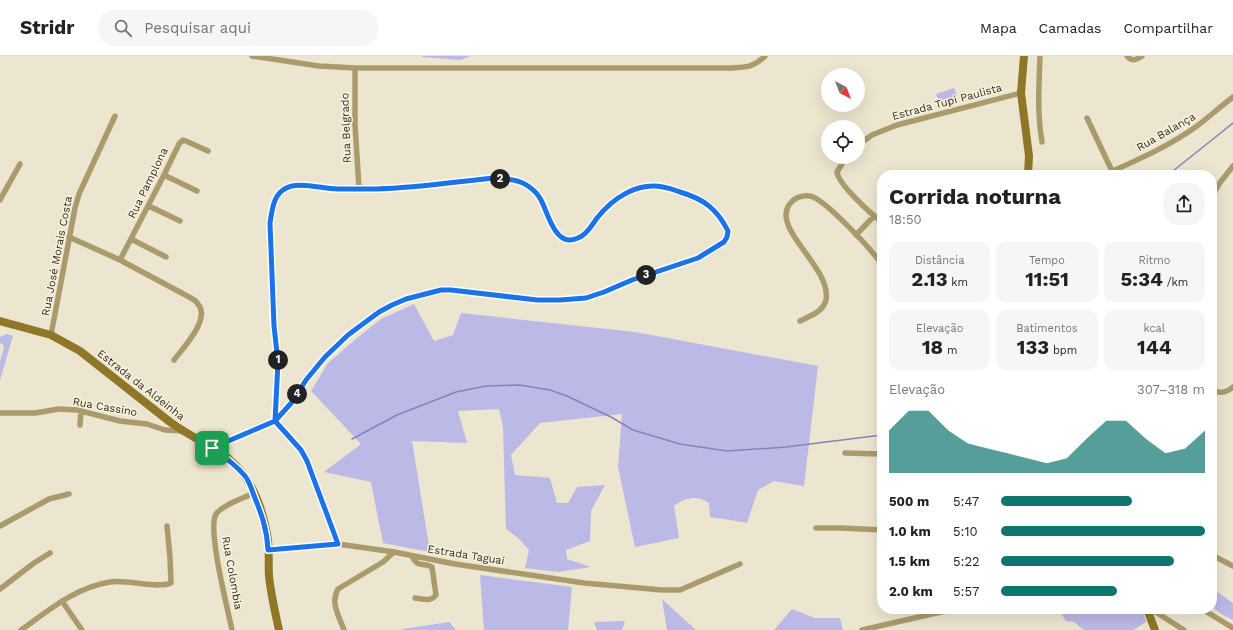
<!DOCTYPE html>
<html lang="pt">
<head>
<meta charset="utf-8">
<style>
  body { margin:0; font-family:"Work Sans",sans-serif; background:#f6f6f6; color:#222; height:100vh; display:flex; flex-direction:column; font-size:15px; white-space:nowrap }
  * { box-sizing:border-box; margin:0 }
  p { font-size:13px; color:#767676 }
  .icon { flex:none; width:22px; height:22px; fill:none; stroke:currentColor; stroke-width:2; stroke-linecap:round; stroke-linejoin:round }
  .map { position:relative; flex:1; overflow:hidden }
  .side { position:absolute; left:877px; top:114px; width:340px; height:444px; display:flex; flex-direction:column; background:#fff; border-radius:16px; box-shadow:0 4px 16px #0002 }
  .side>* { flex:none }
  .needle { width:26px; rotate:138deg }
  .fabs { position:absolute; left:821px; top:12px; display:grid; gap:8px }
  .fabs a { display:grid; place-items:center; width:44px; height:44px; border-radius:50%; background:#fff; box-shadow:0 4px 16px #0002; font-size:20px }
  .pin { position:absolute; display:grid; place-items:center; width:34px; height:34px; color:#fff; margin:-17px; border-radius:8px; box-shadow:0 2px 6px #0006 }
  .km { position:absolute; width:20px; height:20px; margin:-10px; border-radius:50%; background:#222; color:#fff; font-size:11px; line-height:20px; text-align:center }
  .round { display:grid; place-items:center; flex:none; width:42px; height:42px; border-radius:16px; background:#f6f6f6 }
  .overview { display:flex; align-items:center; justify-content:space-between; height:68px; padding:0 12px }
  h1 { font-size:22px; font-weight:700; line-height:30px }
  .figures { display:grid; grid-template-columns:repeat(3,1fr); gap:6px; height:68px; padding:4px 12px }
  .figures div { display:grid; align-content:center; border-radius:10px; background:#f6f6f6; text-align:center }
  .figures b { font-size:20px; font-weight:700 }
  .figures small { font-size:11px; font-weight:400 }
  .figures p { font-size:11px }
  .chart { height:112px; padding:8px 12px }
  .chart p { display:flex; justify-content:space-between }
  .chart svg { width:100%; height:72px; margin-top:4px; fill:#0f766e; opacity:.7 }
  ul { padding:0 12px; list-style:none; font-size:13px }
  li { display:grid; grid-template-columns:64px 48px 1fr; align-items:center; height:30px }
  li i { height:10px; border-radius:5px; background:#0f766e }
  header { display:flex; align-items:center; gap:24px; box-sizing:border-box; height:56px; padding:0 20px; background:#fff; border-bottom:1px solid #e0e0e0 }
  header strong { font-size:19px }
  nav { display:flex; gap:22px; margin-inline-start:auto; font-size:14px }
  .search { width:280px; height:36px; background:#f6f6f6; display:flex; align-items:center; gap:10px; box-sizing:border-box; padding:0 14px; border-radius:16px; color:#767676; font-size:15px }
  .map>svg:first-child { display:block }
  .green { fill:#bbb9e6 }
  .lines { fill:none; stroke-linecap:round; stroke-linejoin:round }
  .stream { stroke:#8782bd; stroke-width:1.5 }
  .street { stroke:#ab9b6c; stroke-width:5.5 }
  .secondary { stroke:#8f7727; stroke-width:8 }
  .route-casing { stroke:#fff; stroke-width:8 }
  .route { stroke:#1a73e8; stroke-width:5 }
  .labels { text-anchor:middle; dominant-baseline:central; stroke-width:3; stroke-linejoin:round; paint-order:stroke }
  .street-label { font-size:11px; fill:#2f2c24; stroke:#f9f2dc }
</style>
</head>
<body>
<header>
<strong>Stridr</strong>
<div class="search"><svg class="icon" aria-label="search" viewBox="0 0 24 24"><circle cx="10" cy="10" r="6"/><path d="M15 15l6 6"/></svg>Pesquisar aqui</div>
<nav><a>Mapa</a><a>Camadas</a><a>Compartilhar</a></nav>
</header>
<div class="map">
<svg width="1233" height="574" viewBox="0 0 1233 574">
  <rect width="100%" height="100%" fill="#ece5cf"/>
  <path class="green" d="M422 0H471L460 4 422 1Z
    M954 32 957 40 939 46 936 38Z
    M414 248 434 285 453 279 461 257 635 276 818 310 804 430 774 425 758 434 747 467 725 463 710 461 709 447C697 439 686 441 674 450L679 482 635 491 618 411 622 358 540 367 511 399 515 419 550 422 557 447H568L577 431 605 429 591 455 590 485 566 494 567 503 591 511 558 516 525 512 529 494 519 483 506 473 503 371 499 353 458 355 467 387 412 385 430 496 383 487 371 426 324 416 361 388 311 335 328 307 356 283 381 263Z
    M7 278 13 280 0 324V305L4 292 3 288 0 287V281Z
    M480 519 572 531 568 574H484Z
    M1212 532 1233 547V564L1223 559 1212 551Z
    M662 543 696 574H667Z
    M792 553 815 562H840L843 574H774Z
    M1058 553H1142L1146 566 1133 574H1084L1074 566 1066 565Z
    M625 565 622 574H597L594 566Z
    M449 566 456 574H402L403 573Z"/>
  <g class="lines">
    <path class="stream" d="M1168 119 1233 67
      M352 383 397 359 456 336 486 330 520 329 550 334 567 340 611 361 633 374 680 388 727 395 786 391 882 379"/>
    <path class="street" d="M252 0 319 10 355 12H730C746 11 753 12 765 0
      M1040 0C1039 29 1037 57 1042 86
      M1127 0C1132 6 1136 4 1142 0
      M355 12V68L359 132
      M1087 62 1112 115
      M858 89 872 79 897 69 1021 37
      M846 101 837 116C838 128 871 158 882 166
      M164 119 197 135
      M1104 119C1135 105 1168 91 1197 70 1209 61 1221 50 1233 41
      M1212 140 1219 128 1233 110
      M0 144 20 108
      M149 150 180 165
      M856 179 874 160
      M69 181 120 204 191 242C193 243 196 245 198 248 211 263 183 292 174 304
      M131 183 166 201
      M120 204 164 119 179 88 183 84 186 85 208 95
      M800 265C810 260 823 256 826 244 832 212 772 174 789 149 794 142 802 139 810 140 824 142 874 196 882 209
      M51 279 75 152 79 138 115 60
      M1212 334C1220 338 1226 337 1233 331
      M0 357H35L59 353 77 354 120 365 147 368 165 374 182 375
      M80 369 81 355
      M212 392 275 365 293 345 306 324 325 301 348 279 379 256 392 249 406 243 441 234H451C487 238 525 246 561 244 569 244 577 243 585 242 601 239 616 230 631 224 656 215 705 205 724 186 727 183 727 179 728 175 717 153 704 143 680 136 675 134 669 132 663 131 637 126 613 142 597 162 590 172 584 183 570 184 554 185 547 155 541 144 538 139 534 134 528 130 518 123 506 123 493 122 455 126 416 132 377 133 364 133 351 133 337 133 322 133 296 125 283 134 273 141 272 155 270 167L274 271 278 307 275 365 301 394 307 405 338 488
      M845 397 882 398
      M0 470 49 443 69 438
      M816 472H841L882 474
      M268 494 338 488 394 496 455 508 584 527 662 534H680L740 508
      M1212 499 1233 510
      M412 500C417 512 422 506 432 511L436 539C431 546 423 543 415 542
      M0 533 34 507 50 497
      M62 545 82 574
      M1151 553 1184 574
      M1202 553 1233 572
      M21 574C48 555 76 531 110 526 127 523 158 533 171 527L170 502 167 470
      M232 574C228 554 207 473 216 458 222 449 244 442 254 437
      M344 574C339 560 330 547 338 533L383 506 394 496
      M862 574 954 553"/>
    <path class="secondary" d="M1024 0 1021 37 1029 100 1028 119
      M0 265 51 279 80 295 170 366C189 380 211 389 229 403 251 421 262 451 267 478 270 491 268 506 269 520 271 539 275 556 279 574
      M1147 553 1155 574"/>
  </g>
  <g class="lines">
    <g class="route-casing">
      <path id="route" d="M212 392C225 401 236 409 245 420 249 425 251 431 253 437 261 457 267 472 268 494L338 488 307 405 301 394 275 365 278 306 274 270 270 167C272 155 273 141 283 134 296 124 322 133 337 133 351 133 364 133 377 133 416 132 455 126 493 122 506 123 518 123 528 130 534 134 538 138 541 144 547 155 554 185 570 184 584 183 590 172 597 162 613 142 637 126 663 131 669 132 675 134 680 136 704 143 717 153 728 175L727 181 724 186 698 202 632 224 604 236 586 242 560 244H537L451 234H441L406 243 392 249 379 256 348 279 325 301 306 324 293 345 275 365 212 392"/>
    </g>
    <use href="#route" class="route"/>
  </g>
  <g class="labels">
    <g class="street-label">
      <text transform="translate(947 46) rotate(-15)">Estrada Tupi Paulista</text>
      <text transform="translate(346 72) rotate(-92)">Rua Belgrado</text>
      <text transform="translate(1166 76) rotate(-30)">Rua Balança</text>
      <text transform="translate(148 127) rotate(-64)">Rua Pamplona</text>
      <text transform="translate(57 200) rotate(-79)">Rua José Morais Costa</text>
      <text transform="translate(141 329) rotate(38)">Estrada da Aldeinha</text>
      <text transform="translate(105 351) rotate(10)">Rua Cassino</text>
      <text transform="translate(466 499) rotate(9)">Estrada Taguaí</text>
      <text transform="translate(232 517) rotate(80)">Rua Colombia</text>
    </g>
  </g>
</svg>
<div class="fabs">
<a><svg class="needle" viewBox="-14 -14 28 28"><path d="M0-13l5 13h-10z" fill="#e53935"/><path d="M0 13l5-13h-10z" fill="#767676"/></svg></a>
<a><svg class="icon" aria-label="locate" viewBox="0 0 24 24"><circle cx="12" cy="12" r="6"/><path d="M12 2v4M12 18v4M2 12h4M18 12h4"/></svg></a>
</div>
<div class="pin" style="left:212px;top:392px;background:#1e9e55"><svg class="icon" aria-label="arrive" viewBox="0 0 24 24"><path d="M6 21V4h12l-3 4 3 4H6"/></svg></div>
<b class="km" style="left:278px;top:304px">1</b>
<b class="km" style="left:500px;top:123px">2</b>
<b class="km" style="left:646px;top:219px">3</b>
<b class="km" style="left:297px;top:338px">4</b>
<section class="side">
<div class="overview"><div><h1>Corrida noturna</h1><p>18:50</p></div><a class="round"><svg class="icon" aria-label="share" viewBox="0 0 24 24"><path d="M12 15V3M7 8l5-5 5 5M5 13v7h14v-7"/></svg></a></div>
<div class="figures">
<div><p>Distância</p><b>2.13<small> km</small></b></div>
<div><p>Tempo</p><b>11:51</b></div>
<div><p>Ritmo</p><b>5:34<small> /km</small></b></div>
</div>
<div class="figures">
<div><p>Elevação</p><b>18<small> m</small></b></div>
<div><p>Batimentos</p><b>133<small> bpm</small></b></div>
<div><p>kcal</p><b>144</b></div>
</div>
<div class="chart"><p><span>Elevação</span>307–318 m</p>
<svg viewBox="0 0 160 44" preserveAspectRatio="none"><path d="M0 44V18L10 6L20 6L30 18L40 26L50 29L60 32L70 35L80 38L90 35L100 23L110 12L120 12L130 23L140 32L150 29L160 18V44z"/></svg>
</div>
<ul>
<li><b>500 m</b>5:47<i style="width:64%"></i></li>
<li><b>1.0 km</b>5:10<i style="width:100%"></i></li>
<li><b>1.5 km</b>5:22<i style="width:85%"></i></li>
<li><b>2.0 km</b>5:57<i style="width:57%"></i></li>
</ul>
</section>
</div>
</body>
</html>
